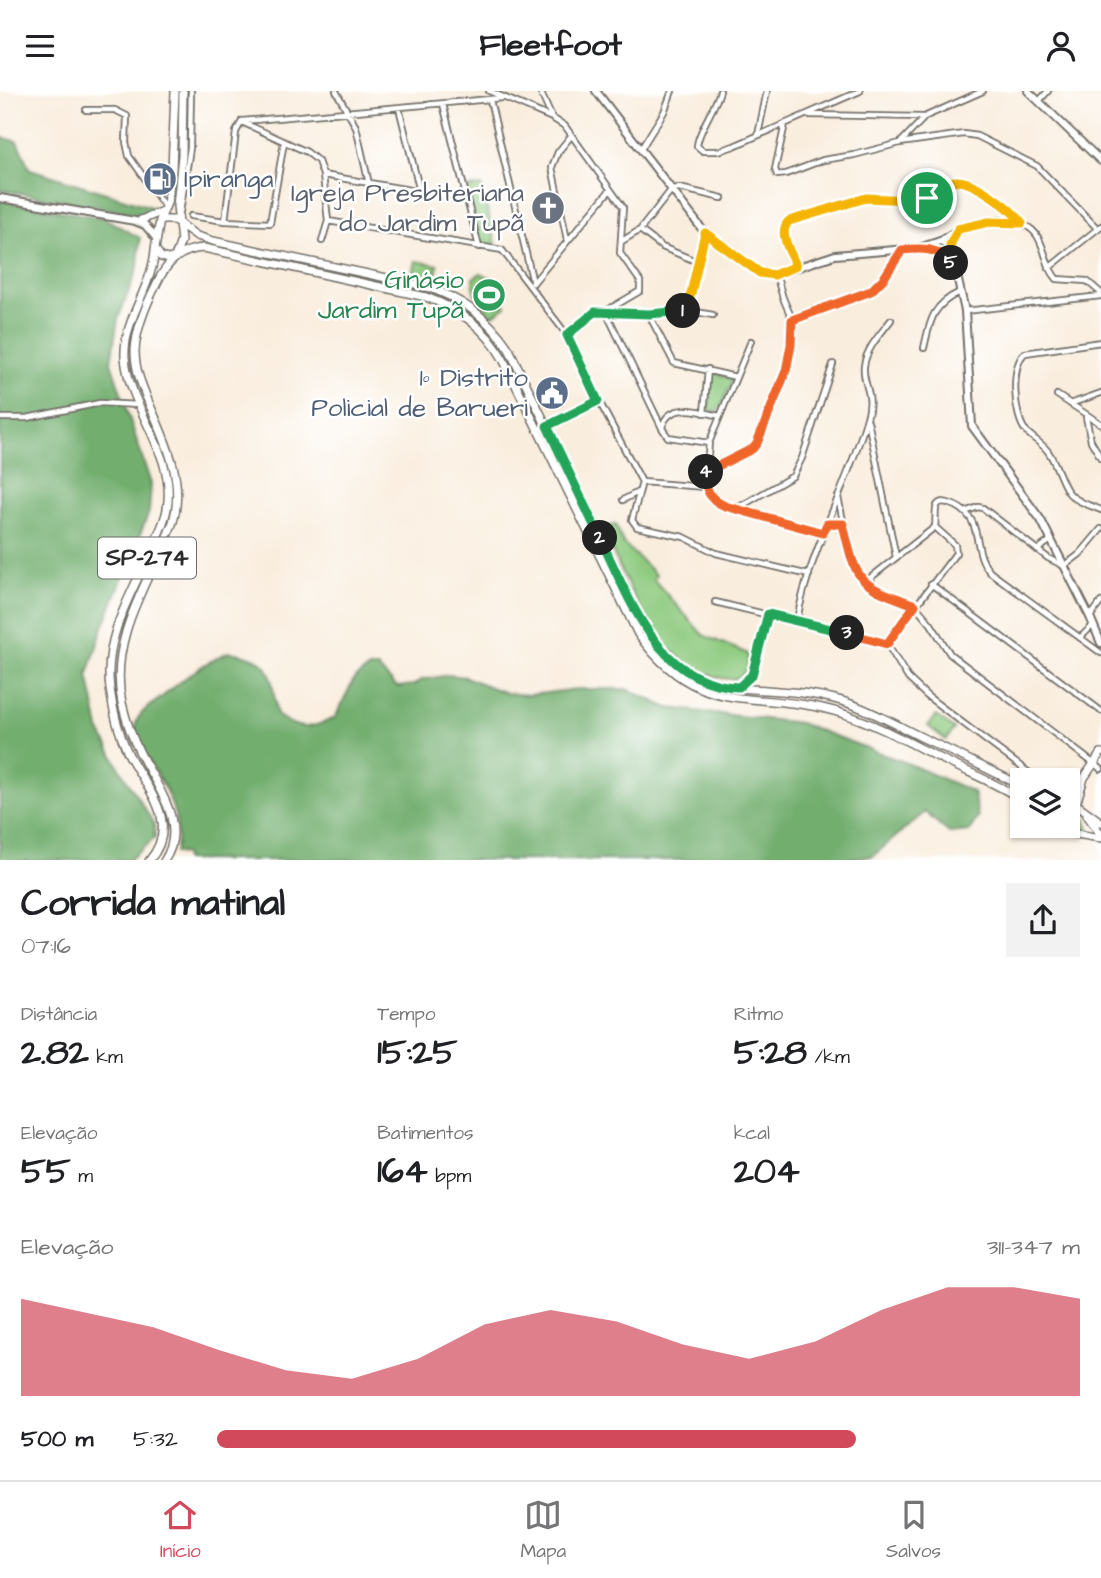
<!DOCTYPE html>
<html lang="pt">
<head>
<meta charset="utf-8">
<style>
  body { margin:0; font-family:"Architects Daughter",sans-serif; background:#f2f2f2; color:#202124; height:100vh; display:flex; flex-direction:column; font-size:26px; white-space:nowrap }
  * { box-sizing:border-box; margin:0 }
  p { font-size:23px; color:#757577 }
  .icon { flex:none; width:38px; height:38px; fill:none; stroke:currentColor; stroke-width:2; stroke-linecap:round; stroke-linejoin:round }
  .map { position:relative; height:769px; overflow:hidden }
  .details { display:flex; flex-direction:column; background:#fff; flex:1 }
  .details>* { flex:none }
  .fabs { position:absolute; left:1010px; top:677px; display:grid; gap:14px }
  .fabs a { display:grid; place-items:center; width:70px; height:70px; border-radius:0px; background:#fff; box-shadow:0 2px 5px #0004; font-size:35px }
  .pin { position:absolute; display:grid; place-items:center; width:60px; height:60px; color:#fff; margin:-30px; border:4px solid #fff; border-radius:50%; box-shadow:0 2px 7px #0007 }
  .km { position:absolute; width:35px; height:35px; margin:-18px; border-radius:50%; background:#222; color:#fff; font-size:19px; line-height:35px; text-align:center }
  .round { display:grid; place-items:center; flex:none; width:74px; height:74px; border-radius:0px; background:#f2f2f2 }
  .overview { display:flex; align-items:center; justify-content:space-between; height:119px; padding:0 21px }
  h1 { font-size:38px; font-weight:700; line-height:52px }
  .stats { display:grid; grid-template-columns:repeat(3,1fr); gap:10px; height:119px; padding:7px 21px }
  .stats div { display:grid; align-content:center }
  .stats b { font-size:35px; font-weight:700 }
  .stats small { font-size:19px; font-weight:400 }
  .stats p { font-size:19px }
  .chart { height:196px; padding:14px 21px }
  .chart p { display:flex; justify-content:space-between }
  .chart svg { width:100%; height:126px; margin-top:7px; fill:#d1495b; opacity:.7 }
  ul { padding:0 21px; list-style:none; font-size:23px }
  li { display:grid; grid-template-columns:112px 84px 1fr; align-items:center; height:52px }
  li i { height:18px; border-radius:9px; background:#d1495b }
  header { display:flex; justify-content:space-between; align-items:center; height:91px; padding:0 21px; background:#fff; font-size:32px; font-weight:700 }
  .dock { display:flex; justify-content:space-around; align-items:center; height:98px; border-top:2px solid #e0e0e0; background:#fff; font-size:19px; color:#757577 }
  .dock a { display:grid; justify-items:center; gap:4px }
  .dock .active { color:#d1495b }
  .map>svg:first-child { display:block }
  .green { fill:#8eca7f; stroke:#5c7a55; stroke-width:2 }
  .forest { fill:#72ae6e; stroke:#4e6c4c; stroke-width:2 }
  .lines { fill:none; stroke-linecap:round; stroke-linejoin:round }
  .street-casing { stroke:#736f69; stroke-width:8 }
  .secondary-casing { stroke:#736f69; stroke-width:10 }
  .primary-casing { stroke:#736f69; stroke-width:10 }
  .street { stroke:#fff; stroke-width:4.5 }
  .secondary { stroke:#fff; stroke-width:6 }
  .primary { stroke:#fff; stroke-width:7 }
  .split-1-casing { stroke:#fff; stroke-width:14 }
  .split-2-casing { stroke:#fff; stroke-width:14 }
  .split-3-casing { stroke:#fff; stroke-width:14 }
  .split-4-casing { stroke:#fff; stroke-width:14 }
  .split-5-casing { stroke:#fff; stroke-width:14 }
  .split-6-casing { stroke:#fff; stroke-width:14 }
  .split-1 { stroke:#f5b400; stroke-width:9 }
  .split-2 { stroke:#22a559; stroke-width:9 }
  .split-3 { stroke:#22a559; stroke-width:9 }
  .split-4 { stroke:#f0652b; stroke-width:9 }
  .split-5 { stroke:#f0652b; stroke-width:9 }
  .split-6 { stroke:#f5b400; stroke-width:9 }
  .labels { text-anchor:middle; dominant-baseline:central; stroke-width:5; stroke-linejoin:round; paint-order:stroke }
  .shield { fill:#fff; stroke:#6b6b6b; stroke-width:2 }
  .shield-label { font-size:24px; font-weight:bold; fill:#2b2b2b }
  .service-label { font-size:26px; fill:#4e5e75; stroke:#fff; text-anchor:start }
  .worship-label { font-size:26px; fill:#5b616d; stroke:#fff; text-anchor:end }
  .leisure-label { font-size:26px; fill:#27864d; stroke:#fff; text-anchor:end }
</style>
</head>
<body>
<header><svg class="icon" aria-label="menu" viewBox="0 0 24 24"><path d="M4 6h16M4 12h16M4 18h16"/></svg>Fleetfoot<svg class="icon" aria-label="person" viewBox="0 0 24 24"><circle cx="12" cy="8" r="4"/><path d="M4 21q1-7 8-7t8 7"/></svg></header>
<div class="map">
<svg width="1101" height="770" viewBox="0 0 1101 770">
  <rect width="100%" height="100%" fill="#fff"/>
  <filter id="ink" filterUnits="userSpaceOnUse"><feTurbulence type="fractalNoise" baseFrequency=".0143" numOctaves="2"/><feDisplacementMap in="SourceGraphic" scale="14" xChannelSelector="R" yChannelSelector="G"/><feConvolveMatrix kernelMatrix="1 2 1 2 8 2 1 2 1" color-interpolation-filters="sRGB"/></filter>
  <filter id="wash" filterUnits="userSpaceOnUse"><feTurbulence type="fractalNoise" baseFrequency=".00686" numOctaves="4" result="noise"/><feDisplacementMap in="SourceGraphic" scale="28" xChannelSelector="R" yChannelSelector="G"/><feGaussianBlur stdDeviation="1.57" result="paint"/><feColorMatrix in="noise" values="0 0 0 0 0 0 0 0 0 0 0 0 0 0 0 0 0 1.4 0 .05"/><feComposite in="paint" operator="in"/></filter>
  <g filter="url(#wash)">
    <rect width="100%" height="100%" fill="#f9eddd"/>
    <path class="green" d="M481 95 496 153 495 155 483 154 480 151 467 97Z
      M416 170 438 174 435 188 413 183Z
      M481 182 491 187 506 215 493 224 489 223 474 201 473 187Z
      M714 281 733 289 721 316 716 321 708 318 711 283Z
      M615 433 623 452 656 484 654 489 703 544 748 563V576L740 587C727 590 716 586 704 581 646 557 628 489 602 438Z
      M936 625 954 638 946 649 928 635Z
      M1068 715C1082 719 1085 729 1091 741L1072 739 1064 735H1068Z"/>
    <path class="forest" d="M0 46 17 50 30 78 157 118 145 124 138 123 0 99Z
      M0 110 104 127 140 147 138 176 118 228 111 271 151 393 149 421 103 536 88 583 99 638 120 678 154 733 155 747 129 769 0 770Z
      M229 561C276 567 270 583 277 624 300 641 310 638 335 627L354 588 369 577H378L397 596 414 594 421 589 449 584 465 586 506 602 529 604 578 598H627L668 617 800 632 909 673 973 701 978 726 969 740 949 742 925 721 873 765 843 769H185L184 763 175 762C180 739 176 721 166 700 159 683 131 650 136 632 139 621 153 613 162 606 183 588 203 572 229 561Z"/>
  </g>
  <g filter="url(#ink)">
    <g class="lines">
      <g class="street-casing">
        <path id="street" d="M336 0 356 36 369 93
          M489 0 552 27 565 35 623 116 620 162 640 190V200L606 220 590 224 567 244
          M540 0 552 27
          M720 0C715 18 698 40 697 55L703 60H719L734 55 860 0
          M490 9 533 192
          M1039 10 1048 0
          M443 13 479 156
          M399 17 420 101
          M86 19H115L127 25 126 51 129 65 165 116
          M810 24 924 26 983 0
          M242 30 502 7
          M242 31 307 61 318 70 323 84 328 130 322 150
          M785 33 775 78 777 84 786 83 823 69 854 64 900 52 964 43 977 45 1037 75 1097 137
          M758 44 767 0
          M901 51 924 27
          M641 58 664 21 672 0
          M323 84 468 109
          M180 121 190 57 191 0
          M191 125 225 130 270 132 284 51
          M225 130 236 41 242 30
          M328 130 502 159 567 244 599 310 642 391
          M640 139 662 156 698 171
          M567 149 552 76 558 61 571 45
          M622 150 640 139 672 98 679 97 722 107
          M940 150C959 131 1017 118 1036 143 1046 157 1045 175 1057 188L1087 190 1101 202
          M950 154 958 139
          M796 175 785 144V134L789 129 866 107H925L954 89C977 92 1009 113 1022 132
          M1049 177 1101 135
          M776 183 783 207 792 228 871 200 884 187 902 159
          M533 192 610 99
          M685 219 713 224
          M607 220 649 224 685 219 689 211 705 142
          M965 220 1101 205
          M606 221 662 337
          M649 224 674 272 736 286
          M1101 251 1025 262C1010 275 1014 324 1025 339 1032 348 1043 352 1049 362 1057 374 1060 389 1068 401 1076 411 1090 414 1101 419
          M924 257C930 230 932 214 960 201
          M1057 304 1101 333
          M1070 313 1101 302
          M704 322 708 278
          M1086 326 1091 350 1101 367
          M0 327H27L100 312 138 314
          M868 330 896 466
          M538 339 599 310
          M709 352 668 346 662 337C668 310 700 320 720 325
          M706 381 752 358 757 353 786 280 791 254 792 228
          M642 391 632 429 637 436 684 446 716 462 809 484
          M642 391 704 396
          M705 397 709 352 751 250
          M705 397 712 407 725 415 823 442
          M838 406 850 463 859 485 871 496 915 514 931 533 950 563 1101 678
          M623 409 638 401
          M736 418 793 385 802 367 833 273
          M965 421 978 416 983 417 1048 467 1064 475 1080 463 1101 438
          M827 433H843
          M935 436C937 426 931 407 948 412 988 424 969 458 990 481L1101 562
          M1037 459 1051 449
          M865 491 935 436
          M931 493 1101 620
          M715 511 887 553 908 587 927 605 1040 690
          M1090 526 1101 511
          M797 529C810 459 847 396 867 327 875 302 862 294 864 275 866 258 881 242 891 229
          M1080 547 1093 534
          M887 553 956 462 955 454 935 436
          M740 595 752 584 768 523"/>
      </g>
      <g class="secondary-casing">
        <path id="secondary" d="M596 0 705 142 760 182 774 184 835 164 919 157 939 161 948 168 954 178
          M1028 0 1101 70
          M0 107 135 130 145 134 156 147
          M919 157 940 150 950 154 965 220 972 335 1041 429 1090 526 1101 552"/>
      </g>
      <g class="primary-casing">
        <path id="primary" d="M183 0 182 64 177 115 181 150 175 166 168 168 161 166 155 158 160 129H174L197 145 213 150 424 195C461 207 487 225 509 258L639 525C701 629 762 581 854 614 877 623 899 635 921 646 955 662 988 678 1022 695
          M141 129 163 120
          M160 129 167 112 172 79 175 0
          M1068 712 1076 713 1101 731
          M1076 713 1084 687 1101 662
          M1087 724 1101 744
          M1054 735 1070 742 1101 747
          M149 770C183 730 144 696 127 660 118 640 113 620 110 598 103 544 133 501 154 453 159 442 165 430 167 418 177 363 129 319 125 266 123 229 152 197 155 159
          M164 770C189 734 156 694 140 662 132 647 126 629 122 612 108 546 150 489 173 431 185 389 166 351 149 312 142 295 135 279 135 260 136 237 146 214 156 194 166 172 180 158 204 157L426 206C459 218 485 236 503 268L638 543C702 632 757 595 844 623 881 635 915 655 950 672 974 684 1000 694 1022 709"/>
      </g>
      <use href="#street" class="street"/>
      <use href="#secondary" class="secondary"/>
      <use href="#primary" class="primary"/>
    </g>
  </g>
  <g class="lines" filter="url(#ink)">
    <g class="split-1-casing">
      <path id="split-1" d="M683 220 689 211 705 142 760 182 774 184 796 175C791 162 777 141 789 130L866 107 911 109 927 107"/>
    </g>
    <g class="split-2-casing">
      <path id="split-2" d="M600 447 547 335 598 310 567 244 595 221 649 223 683 220"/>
    </g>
    <g class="split-3-casing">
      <path id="split-3" d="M600 447C630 508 658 594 739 596L752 584 768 523 847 542"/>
    </g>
    <g class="split-4-casing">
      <path id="split-4" d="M706 381C704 398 709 408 725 415L823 442 827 433H843C857 493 857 493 915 514L887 553 847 542"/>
    </g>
    <g class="split-5-casing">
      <path id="split-5" d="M706 381 752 358 757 352 786 280 791 254 792 229 871 200 884 187 902 159C921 157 938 156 951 172"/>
    </g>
    <g class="split-6-casing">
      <path id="split-6" d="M927 107C936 102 946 90 956 90 974 89 1012 118 1022 132L989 131 958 138 950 154 957 182 951 172"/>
    </g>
    <use href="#split-1" class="split-1"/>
    <use href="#split-2" class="split-2"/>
    <use href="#split-3" class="split-3"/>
    <use href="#split-4" class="split-4"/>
    <use href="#split-5" class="split-5"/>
    <use href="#split-6" class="split-6"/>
  </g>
  <defs>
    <g id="fuel-disc" transform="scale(1.75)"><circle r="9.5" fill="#5c6f8a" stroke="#fff"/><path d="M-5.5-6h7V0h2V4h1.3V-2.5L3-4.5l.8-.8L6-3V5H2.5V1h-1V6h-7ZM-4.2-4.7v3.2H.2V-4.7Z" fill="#fff"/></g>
    <g id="church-disc" transform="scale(1.75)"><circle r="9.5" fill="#6b7280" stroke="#fff"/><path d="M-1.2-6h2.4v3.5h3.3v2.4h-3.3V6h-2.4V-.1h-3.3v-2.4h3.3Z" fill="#fff"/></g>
    <g id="stadium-disc" transform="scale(1.75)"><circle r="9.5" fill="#2e9e5b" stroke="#fff"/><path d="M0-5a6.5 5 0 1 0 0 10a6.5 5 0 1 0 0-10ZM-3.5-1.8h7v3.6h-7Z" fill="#fff"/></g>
    <g id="civic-disc" transform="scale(1.75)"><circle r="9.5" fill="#5c6f8a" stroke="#fff"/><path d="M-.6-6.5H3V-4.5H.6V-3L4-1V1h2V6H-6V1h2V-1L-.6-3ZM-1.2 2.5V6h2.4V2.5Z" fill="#fff"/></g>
  </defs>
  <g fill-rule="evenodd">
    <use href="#fuel-disc" x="160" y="88"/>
    <use href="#church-disc" x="548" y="117"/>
    <use href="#stadium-disc" x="489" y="204"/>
    <use href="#civic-disc" x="552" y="302"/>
  </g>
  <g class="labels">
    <rect class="shield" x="98" y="446.5" width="98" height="41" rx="5"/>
    <g class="shield-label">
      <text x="147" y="467">SP-274</text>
    </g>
    <g class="service-label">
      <text x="184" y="88">Ipiranga</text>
      <text x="528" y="287" text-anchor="end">1º Distrito<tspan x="528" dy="30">Policial de Barueri</tspan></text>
    </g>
    <g class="worship-label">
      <text x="524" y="102">Igreja Presbiteriana<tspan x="524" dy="30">do Jardim Tupã</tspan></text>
    </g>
    <g class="leisure-label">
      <text x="464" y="189">Ginásio<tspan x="464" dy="30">Jardim Tupã</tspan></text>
    </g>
  </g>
</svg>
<div class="fabs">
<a><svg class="icon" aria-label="layers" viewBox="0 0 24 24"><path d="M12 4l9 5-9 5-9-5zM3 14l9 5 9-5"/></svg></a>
</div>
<div class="pin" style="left:927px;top:107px;background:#1e9e55"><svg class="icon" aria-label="arrive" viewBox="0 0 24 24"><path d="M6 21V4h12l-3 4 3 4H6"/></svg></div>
<b class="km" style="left:683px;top:220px">1</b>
<b class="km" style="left:600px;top:447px">2</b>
<b class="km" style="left:847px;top:542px">3</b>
<b class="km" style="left:706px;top:381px">4</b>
<b class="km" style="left:951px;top:172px">5</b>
</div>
<section class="details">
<div class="overview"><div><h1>Corrida matinal</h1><p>07:16</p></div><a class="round"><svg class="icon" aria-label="share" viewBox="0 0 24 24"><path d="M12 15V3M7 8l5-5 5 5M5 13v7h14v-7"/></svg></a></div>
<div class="stats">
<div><p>Distância</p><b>2.82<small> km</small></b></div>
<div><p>Tempo</p><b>15:25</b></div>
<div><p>Ritmo</p><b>5:28<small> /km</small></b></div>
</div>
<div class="stats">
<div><p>Elevação</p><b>55<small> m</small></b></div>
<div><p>Batimentos</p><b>164<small> bpm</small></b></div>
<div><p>kcal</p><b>204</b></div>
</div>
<div class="chart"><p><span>Elevação</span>311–347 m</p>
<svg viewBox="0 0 160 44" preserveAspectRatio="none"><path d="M0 44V10L10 15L20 20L30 28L40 35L50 38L60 31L70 19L80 14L90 18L100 26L110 31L120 25L130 14L140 6L150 6L160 10V44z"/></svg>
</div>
<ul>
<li><b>500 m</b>5:32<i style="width:74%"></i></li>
</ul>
</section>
<nav class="dock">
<a class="active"><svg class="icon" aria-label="home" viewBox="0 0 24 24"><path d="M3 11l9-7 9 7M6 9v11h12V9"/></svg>Início</a>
<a><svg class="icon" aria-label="map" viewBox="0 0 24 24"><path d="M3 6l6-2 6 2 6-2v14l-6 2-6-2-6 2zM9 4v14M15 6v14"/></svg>Mapa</a>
<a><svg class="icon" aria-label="saved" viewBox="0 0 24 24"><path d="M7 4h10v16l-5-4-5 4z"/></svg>Salvos</a>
</nav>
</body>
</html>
